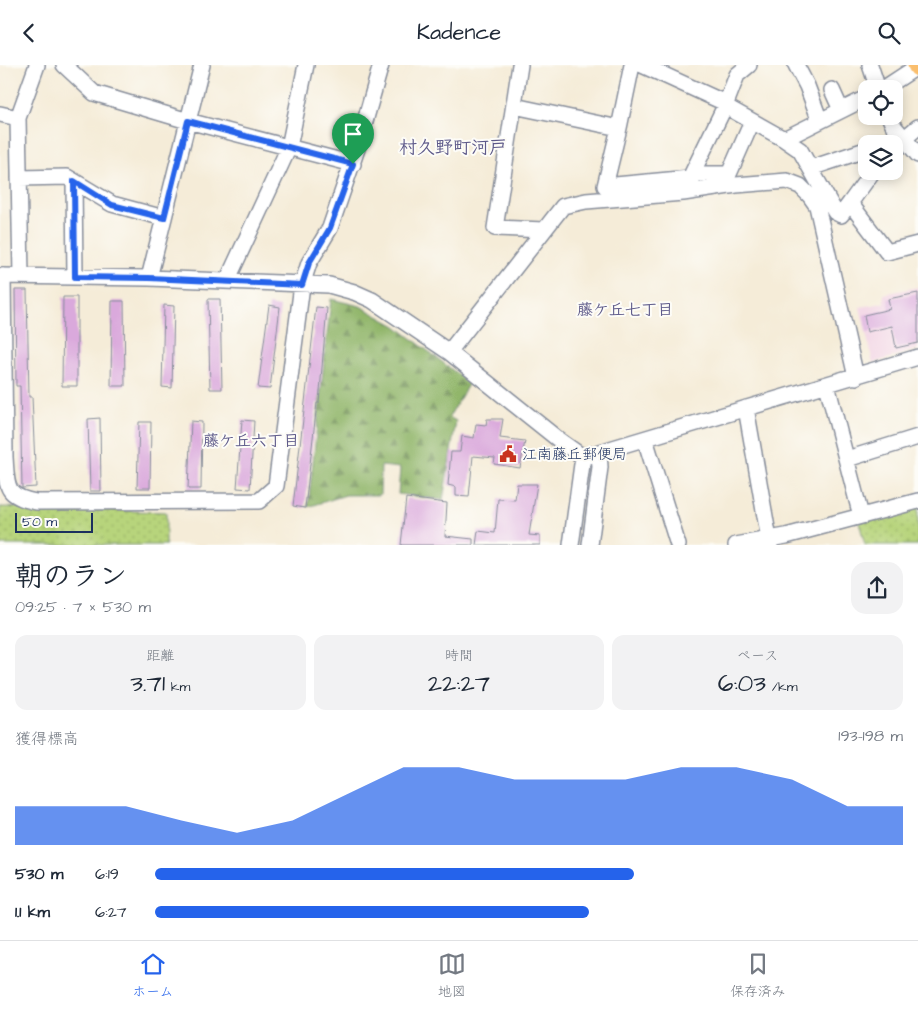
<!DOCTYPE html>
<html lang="ja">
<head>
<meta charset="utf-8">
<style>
  body { margin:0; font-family:"Architects Daughter","Klee One",sans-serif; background:#f2f2f3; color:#1f2937; height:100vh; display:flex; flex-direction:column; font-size:19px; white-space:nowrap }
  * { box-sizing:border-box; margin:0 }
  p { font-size:16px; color:#747a83 }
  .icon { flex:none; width:28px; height:28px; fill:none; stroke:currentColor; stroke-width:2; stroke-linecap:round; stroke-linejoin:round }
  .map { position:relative; height:480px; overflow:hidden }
  .panel { display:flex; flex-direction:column; background:#fff; flex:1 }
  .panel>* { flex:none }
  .fabs { position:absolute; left:858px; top:15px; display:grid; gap:10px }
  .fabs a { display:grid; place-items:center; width:45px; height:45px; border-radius:10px; background:#fff; box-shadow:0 2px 12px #0003; font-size:25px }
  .scale { position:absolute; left:15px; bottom:12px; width:78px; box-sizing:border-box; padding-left:5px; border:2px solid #1b2f5e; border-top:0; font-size:14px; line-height:18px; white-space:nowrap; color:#1b2f5e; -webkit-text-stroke:4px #fdfcf7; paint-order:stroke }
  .pin { position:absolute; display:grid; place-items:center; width:42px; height:42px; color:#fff; margin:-51px -21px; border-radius:50% 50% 50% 0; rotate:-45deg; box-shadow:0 0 5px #0007 }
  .pin .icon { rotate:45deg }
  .round { display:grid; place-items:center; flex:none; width:52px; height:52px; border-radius:15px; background:#f2f2f3 }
  .headline { display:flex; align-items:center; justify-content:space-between; height:85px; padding:0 15px }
  h1 { font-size:28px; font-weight:600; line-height:38px }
  .metrics { display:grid; grid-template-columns:repeat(3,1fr); gap:8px; height:85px; padding:5px 15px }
  .metrics div { display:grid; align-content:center; border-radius:12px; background:#f2f2f3; text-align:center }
  .metrics b { font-size:25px; font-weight:600 }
  .metrics small { font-size:14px; font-weight:400 }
  .metrics p { font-size:14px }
  .chart { height:140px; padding:10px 15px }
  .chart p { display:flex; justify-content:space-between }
  .chart svg { width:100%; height:90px; margin-top:5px; fill:#2563eb; opacity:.7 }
  ul { padding:0 15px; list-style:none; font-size:16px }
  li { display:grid; grid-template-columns:80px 60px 1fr; align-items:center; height:38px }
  li i { height:12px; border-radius:6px; background:#2563eb }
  header { display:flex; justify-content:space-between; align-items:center; height:65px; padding:0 15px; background:#fff; font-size:22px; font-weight:600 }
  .tabs { display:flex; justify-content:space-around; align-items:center; height:70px; border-top:1px solid #e0e1e3; background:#fff; font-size:14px; color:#747a83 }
  .tabs a { display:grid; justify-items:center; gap:2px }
  .tabs .selected { color:#2563eb }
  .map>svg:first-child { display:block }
  .built { fill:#f1d0e3 }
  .forest { fill:url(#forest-firs); stroke:#567264 }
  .park { fill:url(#park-dots); stroke:#69826c }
  .building { fill:#daa9dc }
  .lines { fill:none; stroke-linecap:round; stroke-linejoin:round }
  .minor-casing { stroke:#888e9b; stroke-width:18 }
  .major-casing { stroke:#888e9b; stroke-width:21 }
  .minor { stroke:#fff; stroke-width:15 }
  .major { stroke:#fabe6d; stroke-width:19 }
  .route-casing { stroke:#fff; stroke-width:10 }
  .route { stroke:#2563eb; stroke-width:6 }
  .labels { text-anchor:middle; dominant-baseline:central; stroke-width:4; stroke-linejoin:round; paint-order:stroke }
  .poi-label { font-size:15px; fill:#1b2f5e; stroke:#fdfcf7; text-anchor:start }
  .neighbourhood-label { font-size:16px; font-weight:bold; fill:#5e5a8a; stroke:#fdfcf7 }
  .quarter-label { font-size:18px; font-weight:bold; fill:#5e5a8a; stroke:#fdfcf7 }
</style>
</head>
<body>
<header><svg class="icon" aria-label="back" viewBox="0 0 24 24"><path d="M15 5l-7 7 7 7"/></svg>Kadence<svg class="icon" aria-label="search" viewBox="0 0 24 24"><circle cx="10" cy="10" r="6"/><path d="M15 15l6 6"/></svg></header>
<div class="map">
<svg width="918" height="480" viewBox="0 0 918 480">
  <defs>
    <pattern id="forest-firs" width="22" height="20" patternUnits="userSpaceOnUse" patternTransform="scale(1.25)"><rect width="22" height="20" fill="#91b66b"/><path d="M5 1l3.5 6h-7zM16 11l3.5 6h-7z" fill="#76945b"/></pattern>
    <pattern id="park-dots" width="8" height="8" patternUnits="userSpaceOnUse" patternTransform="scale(1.25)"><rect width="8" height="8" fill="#b7d47b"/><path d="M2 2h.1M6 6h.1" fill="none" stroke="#9db66d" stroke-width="1.8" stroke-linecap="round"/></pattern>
  </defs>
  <rect width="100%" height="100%" fill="#fdfcf7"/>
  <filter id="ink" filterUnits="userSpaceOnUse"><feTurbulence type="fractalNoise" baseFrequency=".02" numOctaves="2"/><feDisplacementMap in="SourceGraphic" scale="10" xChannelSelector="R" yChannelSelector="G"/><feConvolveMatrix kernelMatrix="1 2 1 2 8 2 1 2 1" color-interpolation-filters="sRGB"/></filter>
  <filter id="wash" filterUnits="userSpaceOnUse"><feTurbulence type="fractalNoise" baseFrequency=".0096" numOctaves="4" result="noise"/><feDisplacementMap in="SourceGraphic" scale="20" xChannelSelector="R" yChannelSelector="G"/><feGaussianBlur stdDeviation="1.12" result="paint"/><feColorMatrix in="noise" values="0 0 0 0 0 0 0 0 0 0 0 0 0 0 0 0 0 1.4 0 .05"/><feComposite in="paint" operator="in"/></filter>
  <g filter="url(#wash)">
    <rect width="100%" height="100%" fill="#f5ecd8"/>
    <path class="built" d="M918 222V284L873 298 860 242 884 238V229Z"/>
    <path class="forest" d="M331 234 360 241 396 261 469 318 449 352 456 356 443 435 398 429 400 403 381 401 380 430H346L308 442Z"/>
    <path class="park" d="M918 441V480H865L859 457Z
      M0 442 166 447V480H0Z"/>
    <g id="blocks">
      <path class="building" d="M15 225H27L29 332H32L36 422 22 423 20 321H16Z
        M918 228V278L896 283 892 261 867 267 864 250 890 244 888 234Z
        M63 232H77V321H62Z
        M208 234H220L222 324H210Z
        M112 236H124L125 321H111Z
        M164 240 174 241 172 323 162 322Z
        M269 240 280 242 270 324 258 323Z
        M316 242 327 243 319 338H317L305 443 293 441Z
        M100 353 101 426H90L88 354Z
        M487 354H503L500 373 525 376 520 403 494 399 495 393 473 391 469 432 456 431V422L448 420 451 387H460L462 371 474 373 476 359 486 360Z
        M242 355 254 356 250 424 237 423Z
        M191 356 202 357 201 424H188Z
        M139 357H151L150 423H137Z
        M517 419H537L529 470 540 471V480H476L478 466 495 468 498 434 515 435Z
        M406 433 447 438 445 471 473 474V480H401Z"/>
    </g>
  </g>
  <g filter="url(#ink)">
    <use href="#blocks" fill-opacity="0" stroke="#888e9b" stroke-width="1"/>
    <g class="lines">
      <g class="minor-casing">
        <path id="minor" d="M64 0 94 28 188 56 353 99
          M520 0 495 163 544 165
          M642 0 723 37
          M796 0 807 21 820 56
          M870 0 878 24
          M883 24 918 1
          M832 25 841 45
          M514 41 619 63 632 0
          M725 41 784 74 866 33
          M0 49 18 53
          M889 51 893 60 918 90
          M619 63 605 121 690 113 701 109H729L751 59
          M784 74 800 85 835 147 841 150 850 138
          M894 82 918 62
          M811 103 865 85
          M873 106 850 138 887 187 918 179
          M19 113 67 112 112 139 164 153
          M74 116 75 212
          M688 117 725 41 737 10 749 0
          M0 211 149 213 329 220 354 227 372 235 449 287 559 375 583 392
          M3 211 5 392C7 421 4 431 36 437L259 436 276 421 302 220 309 198 330 163 358 81 381 0
          M21 211 18 53 37 0
          M149 213 202 0
          M227 216 289 82 306 0
          M449 287 563 141 586 136 683 128 736 120 787 116 800 121 810 131 817 141 856 312
          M827 320 861 451
          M746 343 770 480
          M645 374 678 480
          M583 392 918 292
          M847 394 918 372
          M571 480 583 392
          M590 480 600 402 599 387
          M736 480 786 471 918 436"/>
      </g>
      <g class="major-casing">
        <path id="major" d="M917 0 918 2"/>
      </g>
      <use href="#minor" class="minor"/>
      <use href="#major" class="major"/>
    </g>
  </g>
  <g class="lines" filter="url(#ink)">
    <g class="route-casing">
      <path id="route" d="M188 56 353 99 330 163 309 198 302 220 149 213 75 212 74 116 112 140 164 153Z"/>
    </g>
    <use href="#route" class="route"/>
  </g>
  <defs>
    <g id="civic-bare" transform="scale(1.35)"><path d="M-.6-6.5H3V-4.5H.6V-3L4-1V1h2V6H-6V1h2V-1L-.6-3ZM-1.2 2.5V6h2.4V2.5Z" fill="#c8321e" stroke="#fdfcf7" stroke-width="2.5" paint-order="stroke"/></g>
  </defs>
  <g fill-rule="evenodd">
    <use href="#civic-bare" x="508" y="389"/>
  </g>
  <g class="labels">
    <g class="poi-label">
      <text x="522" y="389">江南藤丘郵便局</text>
    </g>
    <g class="neighbourhood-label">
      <text x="625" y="245">藤ケ丘七丁目</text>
      <text x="251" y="376">藤ケ丘六丁目</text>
    </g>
    <g class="quarter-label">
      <text x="453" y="82">村久野町河戸</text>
    </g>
  </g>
</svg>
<div class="fabs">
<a><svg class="icon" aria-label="locate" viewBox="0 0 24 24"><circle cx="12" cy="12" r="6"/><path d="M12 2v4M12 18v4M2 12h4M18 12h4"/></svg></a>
<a><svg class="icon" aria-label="layers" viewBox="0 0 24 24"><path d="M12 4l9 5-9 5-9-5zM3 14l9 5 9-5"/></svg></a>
</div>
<div class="scale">50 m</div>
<div class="pin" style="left:353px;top:99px;background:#1e9e55"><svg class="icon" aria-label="arrive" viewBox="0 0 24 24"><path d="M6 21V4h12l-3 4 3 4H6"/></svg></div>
</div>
<section class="panel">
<div class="headline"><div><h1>朝のラン</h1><p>09:25 · 7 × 530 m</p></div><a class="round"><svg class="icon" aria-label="share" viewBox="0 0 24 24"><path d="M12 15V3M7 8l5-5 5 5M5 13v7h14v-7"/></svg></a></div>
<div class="metrics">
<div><p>距離</p><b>3.71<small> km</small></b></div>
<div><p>時間</p><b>22:27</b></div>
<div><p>ペース</p><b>6:03<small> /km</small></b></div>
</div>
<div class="chart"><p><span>獲得標高</span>193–198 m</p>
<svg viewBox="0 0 160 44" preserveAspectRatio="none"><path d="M0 44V25L10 25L20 25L30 32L40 38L50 32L60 19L70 6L80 6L90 12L100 12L110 12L120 6L130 6L140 12L150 25L160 25V44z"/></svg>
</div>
<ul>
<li><b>530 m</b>6:19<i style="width:64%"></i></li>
<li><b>1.1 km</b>6:27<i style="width:58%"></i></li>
</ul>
</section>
<nav class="tabs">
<a class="selected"><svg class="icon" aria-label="home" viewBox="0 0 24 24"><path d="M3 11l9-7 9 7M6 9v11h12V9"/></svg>ホーム</a>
<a><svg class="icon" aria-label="map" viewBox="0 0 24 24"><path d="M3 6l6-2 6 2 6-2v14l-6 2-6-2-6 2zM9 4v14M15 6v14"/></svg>地図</a>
<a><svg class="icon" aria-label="saved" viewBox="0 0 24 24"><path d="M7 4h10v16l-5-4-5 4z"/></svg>保存済み</a>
</nav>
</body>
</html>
